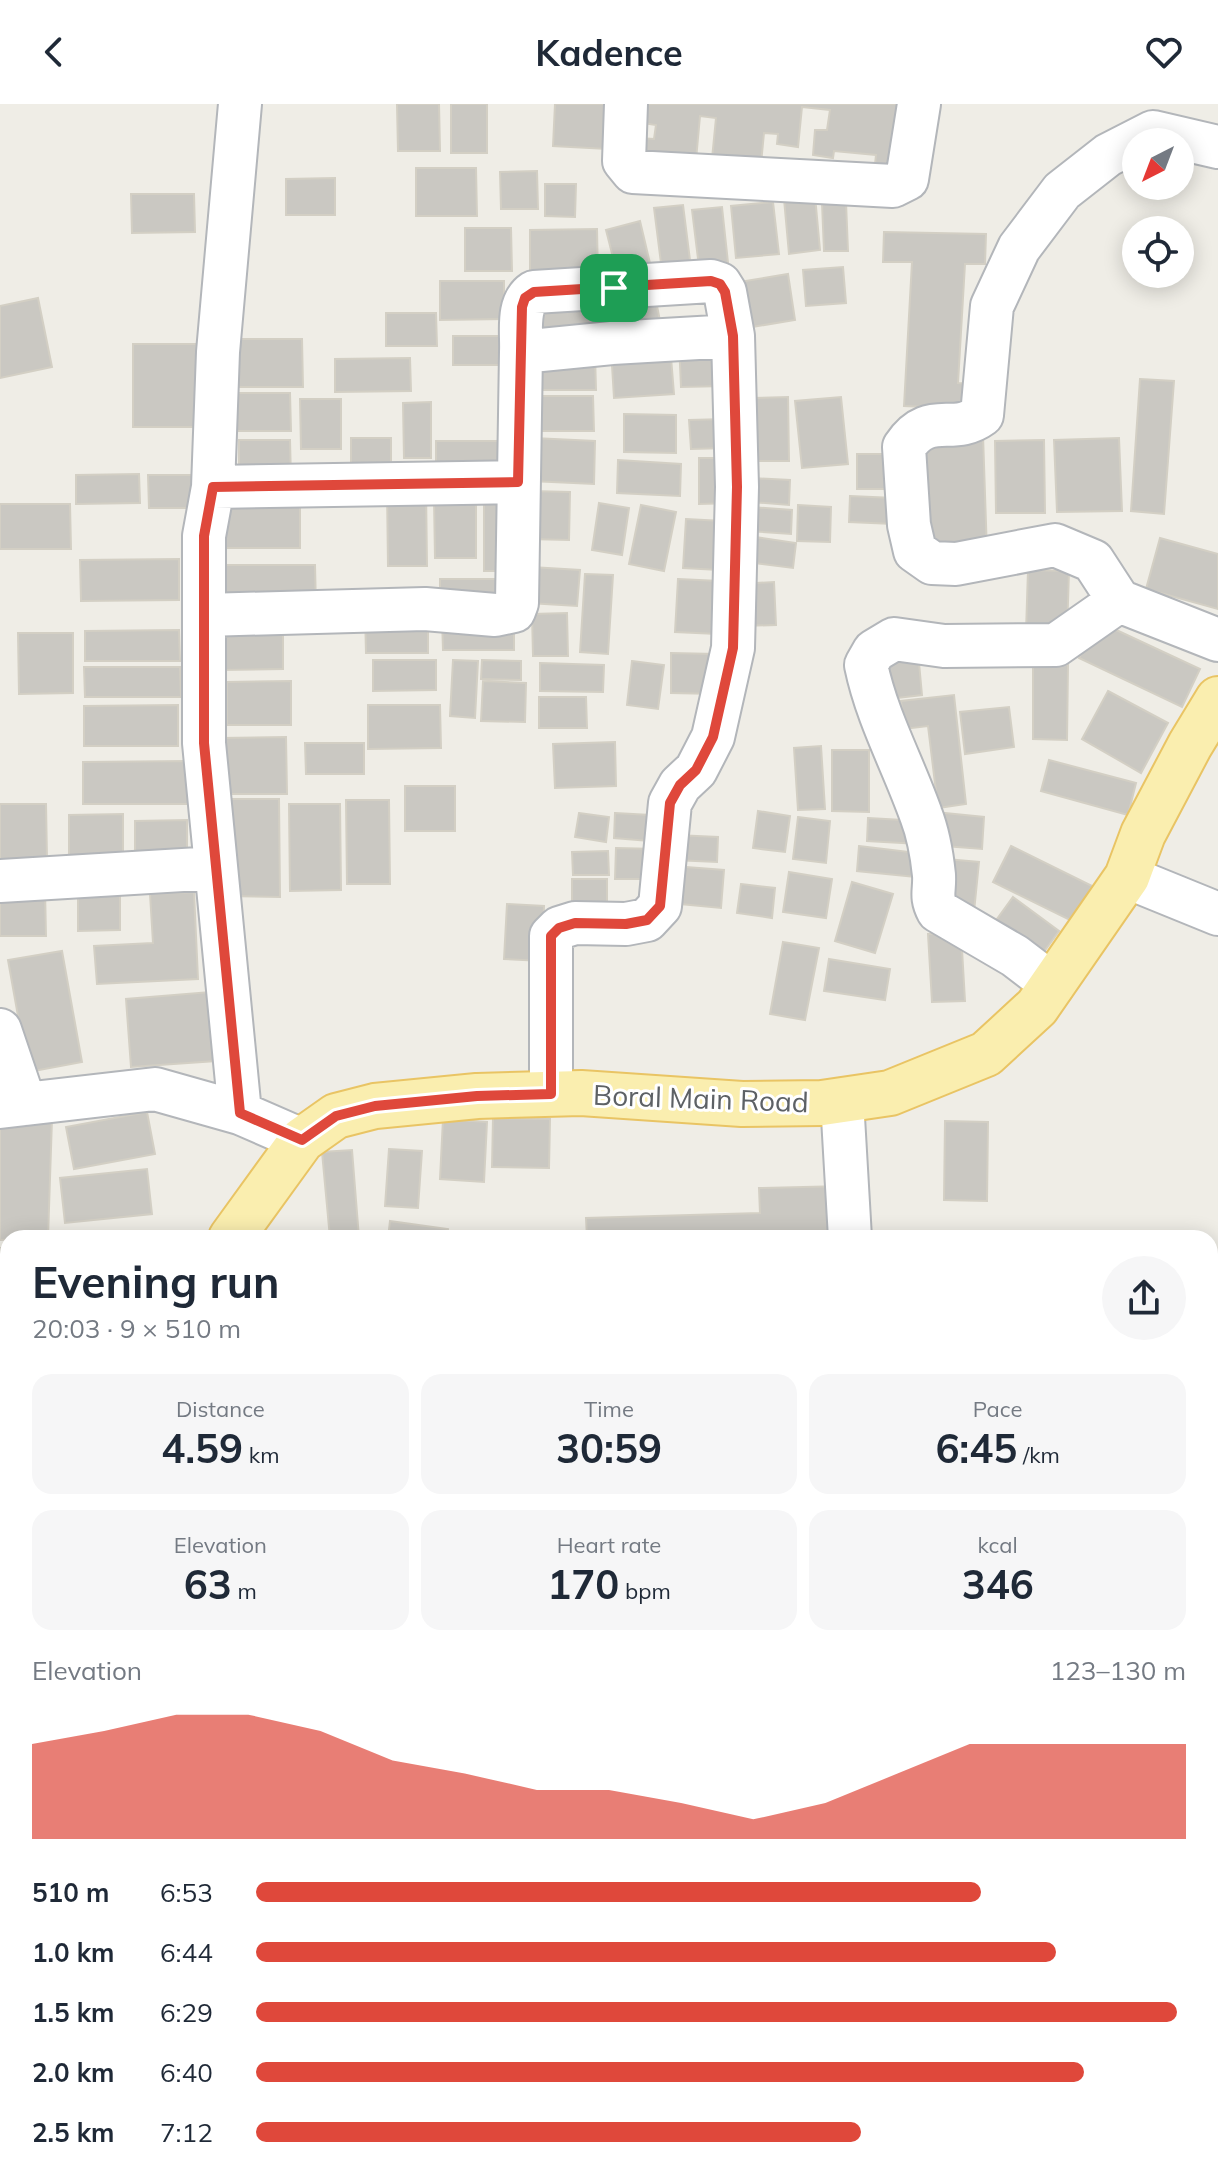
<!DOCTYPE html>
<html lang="en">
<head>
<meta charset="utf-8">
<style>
  body { margin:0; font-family:Mulish,sans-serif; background:#f6f6f7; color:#1f2937; height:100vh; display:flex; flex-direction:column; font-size:30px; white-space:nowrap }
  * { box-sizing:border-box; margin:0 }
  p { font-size:26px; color:#747a83 }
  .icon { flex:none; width:44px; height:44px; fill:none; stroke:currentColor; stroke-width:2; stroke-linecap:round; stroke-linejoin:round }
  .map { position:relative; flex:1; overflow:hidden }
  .details { position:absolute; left:0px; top:1126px; width:1218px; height:950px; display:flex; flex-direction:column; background:#fff; border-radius:24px 24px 0 0; box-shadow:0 4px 20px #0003 }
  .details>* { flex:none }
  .needle { width:52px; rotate:222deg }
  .controls { position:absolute; left:1122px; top:24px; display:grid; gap:16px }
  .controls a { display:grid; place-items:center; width:72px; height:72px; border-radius:50%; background:#fff; box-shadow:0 4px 20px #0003; font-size:40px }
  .pin { position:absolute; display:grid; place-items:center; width:68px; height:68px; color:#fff; margin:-34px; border-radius:16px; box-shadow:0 4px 12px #0006 }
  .round { display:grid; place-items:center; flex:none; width:84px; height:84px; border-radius:42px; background:#f6f6f7 }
  .head { display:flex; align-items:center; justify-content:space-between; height:136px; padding:0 32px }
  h1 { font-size:44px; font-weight:700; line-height:60px }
  .figures { display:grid; grid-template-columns:repeat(3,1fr); gap:12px; height:136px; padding:8px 32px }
  .figures div { display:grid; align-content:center; border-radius:20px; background:#f6f6f7; text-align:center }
  .figures b { font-size:40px; font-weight:700 }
  .figures small { font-size:22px; font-weight:400 }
  .figures p { font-size:22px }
  .chart { height:224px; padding:16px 32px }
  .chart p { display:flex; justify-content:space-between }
  .chart svg { width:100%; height:144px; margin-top:8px; fill:#df483b; opacity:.7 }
  ul { padding:0 32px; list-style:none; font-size:26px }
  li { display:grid; grid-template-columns:128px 96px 1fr; align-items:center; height:60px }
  li i { height:20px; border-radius:10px; background:#df483b }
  header { display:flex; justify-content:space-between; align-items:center; height:104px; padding:0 32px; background:#fff; font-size:36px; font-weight:700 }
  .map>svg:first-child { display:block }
  .green { fill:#c4e5c4 }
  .water { fill:#abd8fa }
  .building { fill:#cac8c2; stroke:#d3cfc4; stroke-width:2 }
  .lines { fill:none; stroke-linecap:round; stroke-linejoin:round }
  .minor-casing { stroke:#b3b6ba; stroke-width:46 }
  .major-casing { stroke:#e9c464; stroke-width:48 }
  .minor { stroke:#fff; stroke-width:42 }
  .major { stroke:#faeeaf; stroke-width:44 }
  .route-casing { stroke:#fff; stroke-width:16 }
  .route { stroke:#df483b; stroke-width:10 }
  .labels { text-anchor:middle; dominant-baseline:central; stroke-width:6; stroke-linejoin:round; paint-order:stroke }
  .street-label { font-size:28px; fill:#5d6165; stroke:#fff }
</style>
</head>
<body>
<header><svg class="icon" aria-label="back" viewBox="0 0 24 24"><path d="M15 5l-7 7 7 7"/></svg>Kadence<svg class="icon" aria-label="heart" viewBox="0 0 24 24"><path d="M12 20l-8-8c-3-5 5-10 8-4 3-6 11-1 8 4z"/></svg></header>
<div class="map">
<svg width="1218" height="2075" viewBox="0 0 1218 2075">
  <rect width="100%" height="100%" fill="#efede6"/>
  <path class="green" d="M323 2068H539L540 2075H324Z"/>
  <path class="water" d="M1218 1336V1599L1210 1588V1337Z"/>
  <path class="building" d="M397 0H439L440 47H398Z
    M451 0H487V49H451Z
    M555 0H610L607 45 553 42Z
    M644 0H909L903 63 875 60 876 51 834 47 833 54 813 51 815 26H827L830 6 802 3 798 43 777 40 778 30 764 29 760 70 711 65 716 14 700 12 695 67 638 61 640 34 654 35 656 21 642 19Z
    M416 64H476L477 112H416Z
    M537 67 538 105H501L500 68Z
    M335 74V111H286V75Z
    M545 80H576L575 113 545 112Z
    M131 90H194L195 128 132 129Z
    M815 92 820 146 789 150 784 95Z
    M773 98 779 150 736 154 731 102Z
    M846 98 848 147H824L822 99Z
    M683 101 692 172 663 175 654 104Z
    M722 103 729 168 700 171 692 106Z
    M640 117 653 172 620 181 606 126Z
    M465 124H511L512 167H465Z
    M597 125 598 174H530V126Z
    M884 128 986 130 985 160H965L958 279 975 280 974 305 904 302 912 158H883Z
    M843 163 846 199 806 202 803 166Z
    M788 170 795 216 746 224 739 178Z
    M440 177H504V215L440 216Z
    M654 187 662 227 616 235 609 195Z
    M38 194 52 263 0 274V202Z
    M595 204 596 237 529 238V205Z
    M386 209H436L437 242H386Z
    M453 232H510L509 261H453Z
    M229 235H302L303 283H230Z
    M724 237 725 282 681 283 679 238Z
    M133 240H196L197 323H133Z
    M670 241 674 290 614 294 611 245Z
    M595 250 596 286H536V251Z
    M410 254 411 287 335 288V255Z
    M1140 275 1174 277 1164 410 1131 407Z
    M233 289H290L291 327H234Z
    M531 292H593L594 327H531Z
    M788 293 789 357H753L751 294Z
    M841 293 848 360 802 364 795 297Z
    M300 295H341V345H301Z
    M431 298V354H404L403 299Z
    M624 310 676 311V349L624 348Z
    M726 315 728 344 691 345 689 316Z
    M983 331 987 449 926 451 922 334Z
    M351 334H391V377L351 376Z
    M533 334 595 337 594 380 531 377Z
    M1119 334 1122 407 1057 408 1054 336Z
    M239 336H290L291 375H239Z
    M1044 336 1045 409H996L995 337Z
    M436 337H501V370H436Z
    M857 350H892V385H857Z
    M699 354H733L734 399 699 400Z
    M618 356 681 360 680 392 617 389Z
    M139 370 140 399 76 400V371Z
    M148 371H204V404H149Z
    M752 374 790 376 789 401 751 398Z
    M426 384 427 462H388L387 385Z
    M530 387 570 388 569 436 528 435Z
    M513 391V467H484V392Z
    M850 392 894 394 893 420 849 418Z
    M217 395H300V444H217Z
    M434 395H476V454H435Z
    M599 399 629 404 622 451 592 446Z
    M0 400H70L71 445H0Z
    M641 401 676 408 664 467 629 460Z
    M798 401 831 403 830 438 797 437Z
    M750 403 792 406 791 430 748 427Z
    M686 415 722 417 719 466 683 464Z
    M742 431 796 439 793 464 738 457Z
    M1160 434 1218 450V505L1146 485Z
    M179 455V496L81 497 80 456Z
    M222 461H315L316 504H222Z
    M531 463 580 466 577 502 529 499Z
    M1028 466 1069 467 1067 529 1026 528Z
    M585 470 613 471 608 550 580 548Z
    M440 475H506V504L440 503Z
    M678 475 719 477 717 530 675 528Z
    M774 478 776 521 743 522 740 480Z
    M428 508V549H366L365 509Z
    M567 509 568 552H533L532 510Z
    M442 515H514V546H443Z
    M219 517H283V565L220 566Z
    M1097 517 1200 565 1182 603 1079 554Z
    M179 526 180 557H85V527Z
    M18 529H73V589L19 590Z
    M918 548 922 591 889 595 884 552Z
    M671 549 716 550V590L671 589Z
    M373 556H436V586L373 587Z
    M453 556 478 557 475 614 450 612Z
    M482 556 521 557V576L481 575Z
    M632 557 664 561 658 605 627 601Z
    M540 559 604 561 603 588 540 587Z
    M1033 561H1068L1067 636 1033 635Z
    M84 563H180L181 593H85Z
    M291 577V621H227V578Z
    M483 577 526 579 525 618 481 617Z
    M1108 587 1168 619 1141 669 1082 635Z
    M954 591 966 700 938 704 928 622 904 625 901 597Z
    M539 593H586L587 624H539Z
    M178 601V642H84V602Z
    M368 601H440L441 644 368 645Z
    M1009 603 1014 643 965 650 960 608Z
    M286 633 287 690H222L221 634Z
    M615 638 616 682 555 684 553 640Z
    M305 639H364V670H306Z
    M821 642 825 705 798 706 794 644Z
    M832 646H869V708L832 707Z
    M1049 656 1136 679 1128 711 1041 687Z
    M188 657 189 700H83V658Z
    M405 682H455V727H405Z
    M224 695H279L280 793 225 792Z
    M346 696H389L390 780H347Z
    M0 700H46L47 755H0Z
    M289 700H340L341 786 290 787Z
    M758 707 790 712 785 748 753 744Z
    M935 708 984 713 982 745 932 741Z
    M579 709 609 713 606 738 575 733Z
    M615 709 650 711 649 737 614 734Z
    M123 710V754H69V711Z
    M798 713 830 717 826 759 793 755Z
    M868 714 920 717 919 740 867 737Z
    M187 716V749H135V717Z
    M675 731 718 733 717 758 674 756Z
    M859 742 918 749 915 773 857 767Z
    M1011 742 1092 782 1074 818 993 778Z
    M616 744 657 745 656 775H615Z
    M608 747 609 771H573L572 748Z
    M946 755 979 758 974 808 942 806Z
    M673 762 724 766 721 804 670 799Z
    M789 768 832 775 826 814 783 808Z
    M572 775H607V809L572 808Z
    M852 778 893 790 875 849 835 837Z
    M741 780 775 784 772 814 737 809Z
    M0 785H45L46 832H0Z
    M78 785H120V826L78 827Z
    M194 788 198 875 97 880 94 842 153 839 150 790Z
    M1013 793 1059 827 1035 860 989 826Z
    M507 800 544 802 542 857 504 855Z
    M961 828 965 897 932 898 928 830Z
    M783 838 819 844 805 916 770 910Z
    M62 847 82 958 28 968 8 856Z
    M829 855 890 865 885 896 824 887Z
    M210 888 216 957 131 963 126 895Z
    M147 1008 155 1050 74 1065 66 1023Z
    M0 1013 52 1015 48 1134 0 1136Z
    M493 1014 550 1015 549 1064 492 1063Z
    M443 1015 487 1018 484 1078 440 1075Z
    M945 1017 988 1018 987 1097 944 1096Z
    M389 1045 422 1047 418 1104 385 1102Z
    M352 1046 359 1134H330L322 1048Z
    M147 1065 152 1110 65 1119 60 1074Z
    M844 1082 846 1134H587L586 1114 760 1109 759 1084Z
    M390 1117 448 1125 447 1134H388Z
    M0 1144 8 1145V1199L0 1198Z
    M0 1292 8 1293V1325L0 1324Z
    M0 1336H8V1366L0 1365Z
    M0 1377H8V1409L0 1408Z
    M0 1563H8V1621L0 1620Z
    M0 1634 8 1635V1710L0 1709Z
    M1210 1971H1218V2011H1210Z
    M0 1994 8 1995V2027L0 2026Z
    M1210 2027H1218V2066L1210 2067Z
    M68 2068H155L153 2075H67Z
    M208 2068H273V2075H208Z
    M1045 2068H1088L1090 2075H1002Z"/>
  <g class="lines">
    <g class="minor-casing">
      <path id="minor" d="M240 0 218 248 213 383 204 432V639L240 1009 302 1036
        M626 0 624 57 633 68 893 82 907 75 919 0
        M1218 43 1153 28 1108 51 1062 87 1019 144 992 202 982 311C952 333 929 305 904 343L909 421 915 447 932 459 956 460 1055 441 1093 457 1119 497 1218 536
        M521 248C522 228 516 200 534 188L711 177 720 180 725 188 733 232
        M213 383 518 378
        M205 511 425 505 495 511 514 507 517 499 521 248 612 239 733 232 737 383 733 544 713 633 696 666 680 681 670 699 660 802 647 816 626 820 575 819 559 824 551 832V990
        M1127 773 1218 810
        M0 777 216 764
        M1053 881 1015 852 938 807C930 792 935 787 934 771 932 752 928 729 921 711 903 660 877 614 866 561L874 547 894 535 944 542 1056 541 1119 497
        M0 926 25 1000
        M842 996 850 1134
        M0 1003 155 985 240 1009
        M0 1460H8
        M0 1537 8 1535
        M1210 1676H1218
        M1210 1808H1218
        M962 2068 963 2075
        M37 2075 38 2068"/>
    </g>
    <g class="major-casing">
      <path id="major" d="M231 1134 302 1036 336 1012 375 1002 477 992 581 989 742 1000 822 999 890 989 986 950 1037 903 1127 773 1143 730 1190 641 1218 595
        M0 1899 8 1898
        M290 2068 291 2075"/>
    </g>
    <use href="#minor" class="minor"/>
    <use href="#major" class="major"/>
  </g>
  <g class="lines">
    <g class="route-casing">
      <path id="route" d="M711 177 720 180 725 188 733 232 737 383 733 544 713 633 696 666 680 681 670 699 660 802 647 816 626 820 575 819 559 824 551 832V990L477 992 375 1002 336 1012 302 1036 240 1009 204 639V432L213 383 518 378 522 203 525 194 534 188Z"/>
    </g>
    <use href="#route" class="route"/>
  </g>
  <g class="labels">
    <g class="street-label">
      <text transform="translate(701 994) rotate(2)">Boral Main Road</text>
    </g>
  </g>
</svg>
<div class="controls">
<a><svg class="needle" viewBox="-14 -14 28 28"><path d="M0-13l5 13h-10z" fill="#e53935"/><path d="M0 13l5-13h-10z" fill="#747a83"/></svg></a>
<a><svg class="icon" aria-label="locate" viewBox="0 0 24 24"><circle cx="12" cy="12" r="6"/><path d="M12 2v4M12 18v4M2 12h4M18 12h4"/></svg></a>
</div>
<div class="pin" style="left:614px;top:184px;background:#1e9e55"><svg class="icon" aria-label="arrive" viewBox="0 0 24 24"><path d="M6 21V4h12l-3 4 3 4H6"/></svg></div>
<section class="details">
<div class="head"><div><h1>Evening run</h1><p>20:03 · 9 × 510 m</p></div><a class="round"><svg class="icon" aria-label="share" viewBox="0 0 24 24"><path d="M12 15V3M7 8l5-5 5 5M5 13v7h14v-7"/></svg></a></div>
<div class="figures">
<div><p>Distance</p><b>4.59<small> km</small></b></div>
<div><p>Time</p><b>30:59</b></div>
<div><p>Pace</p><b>6:45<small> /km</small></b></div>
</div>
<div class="figures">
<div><p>Elevation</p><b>63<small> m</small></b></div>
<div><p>Heart rate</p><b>170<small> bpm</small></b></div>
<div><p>kcal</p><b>346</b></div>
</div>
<div class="chart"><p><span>Elevation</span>123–130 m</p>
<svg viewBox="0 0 160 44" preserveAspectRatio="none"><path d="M0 44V15L10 11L20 6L30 6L40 11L50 20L60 24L70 29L80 29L90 33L100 38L110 33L120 24L130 15L140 15L150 15L160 15V44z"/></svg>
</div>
<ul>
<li><b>510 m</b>6:53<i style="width:78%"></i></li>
<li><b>1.0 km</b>6:44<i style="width:86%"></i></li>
<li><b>1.5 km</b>6:29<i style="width:99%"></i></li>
<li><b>2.0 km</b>6:40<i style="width:89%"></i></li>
<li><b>2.5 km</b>7:12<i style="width:65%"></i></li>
</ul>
</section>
</div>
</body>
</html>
